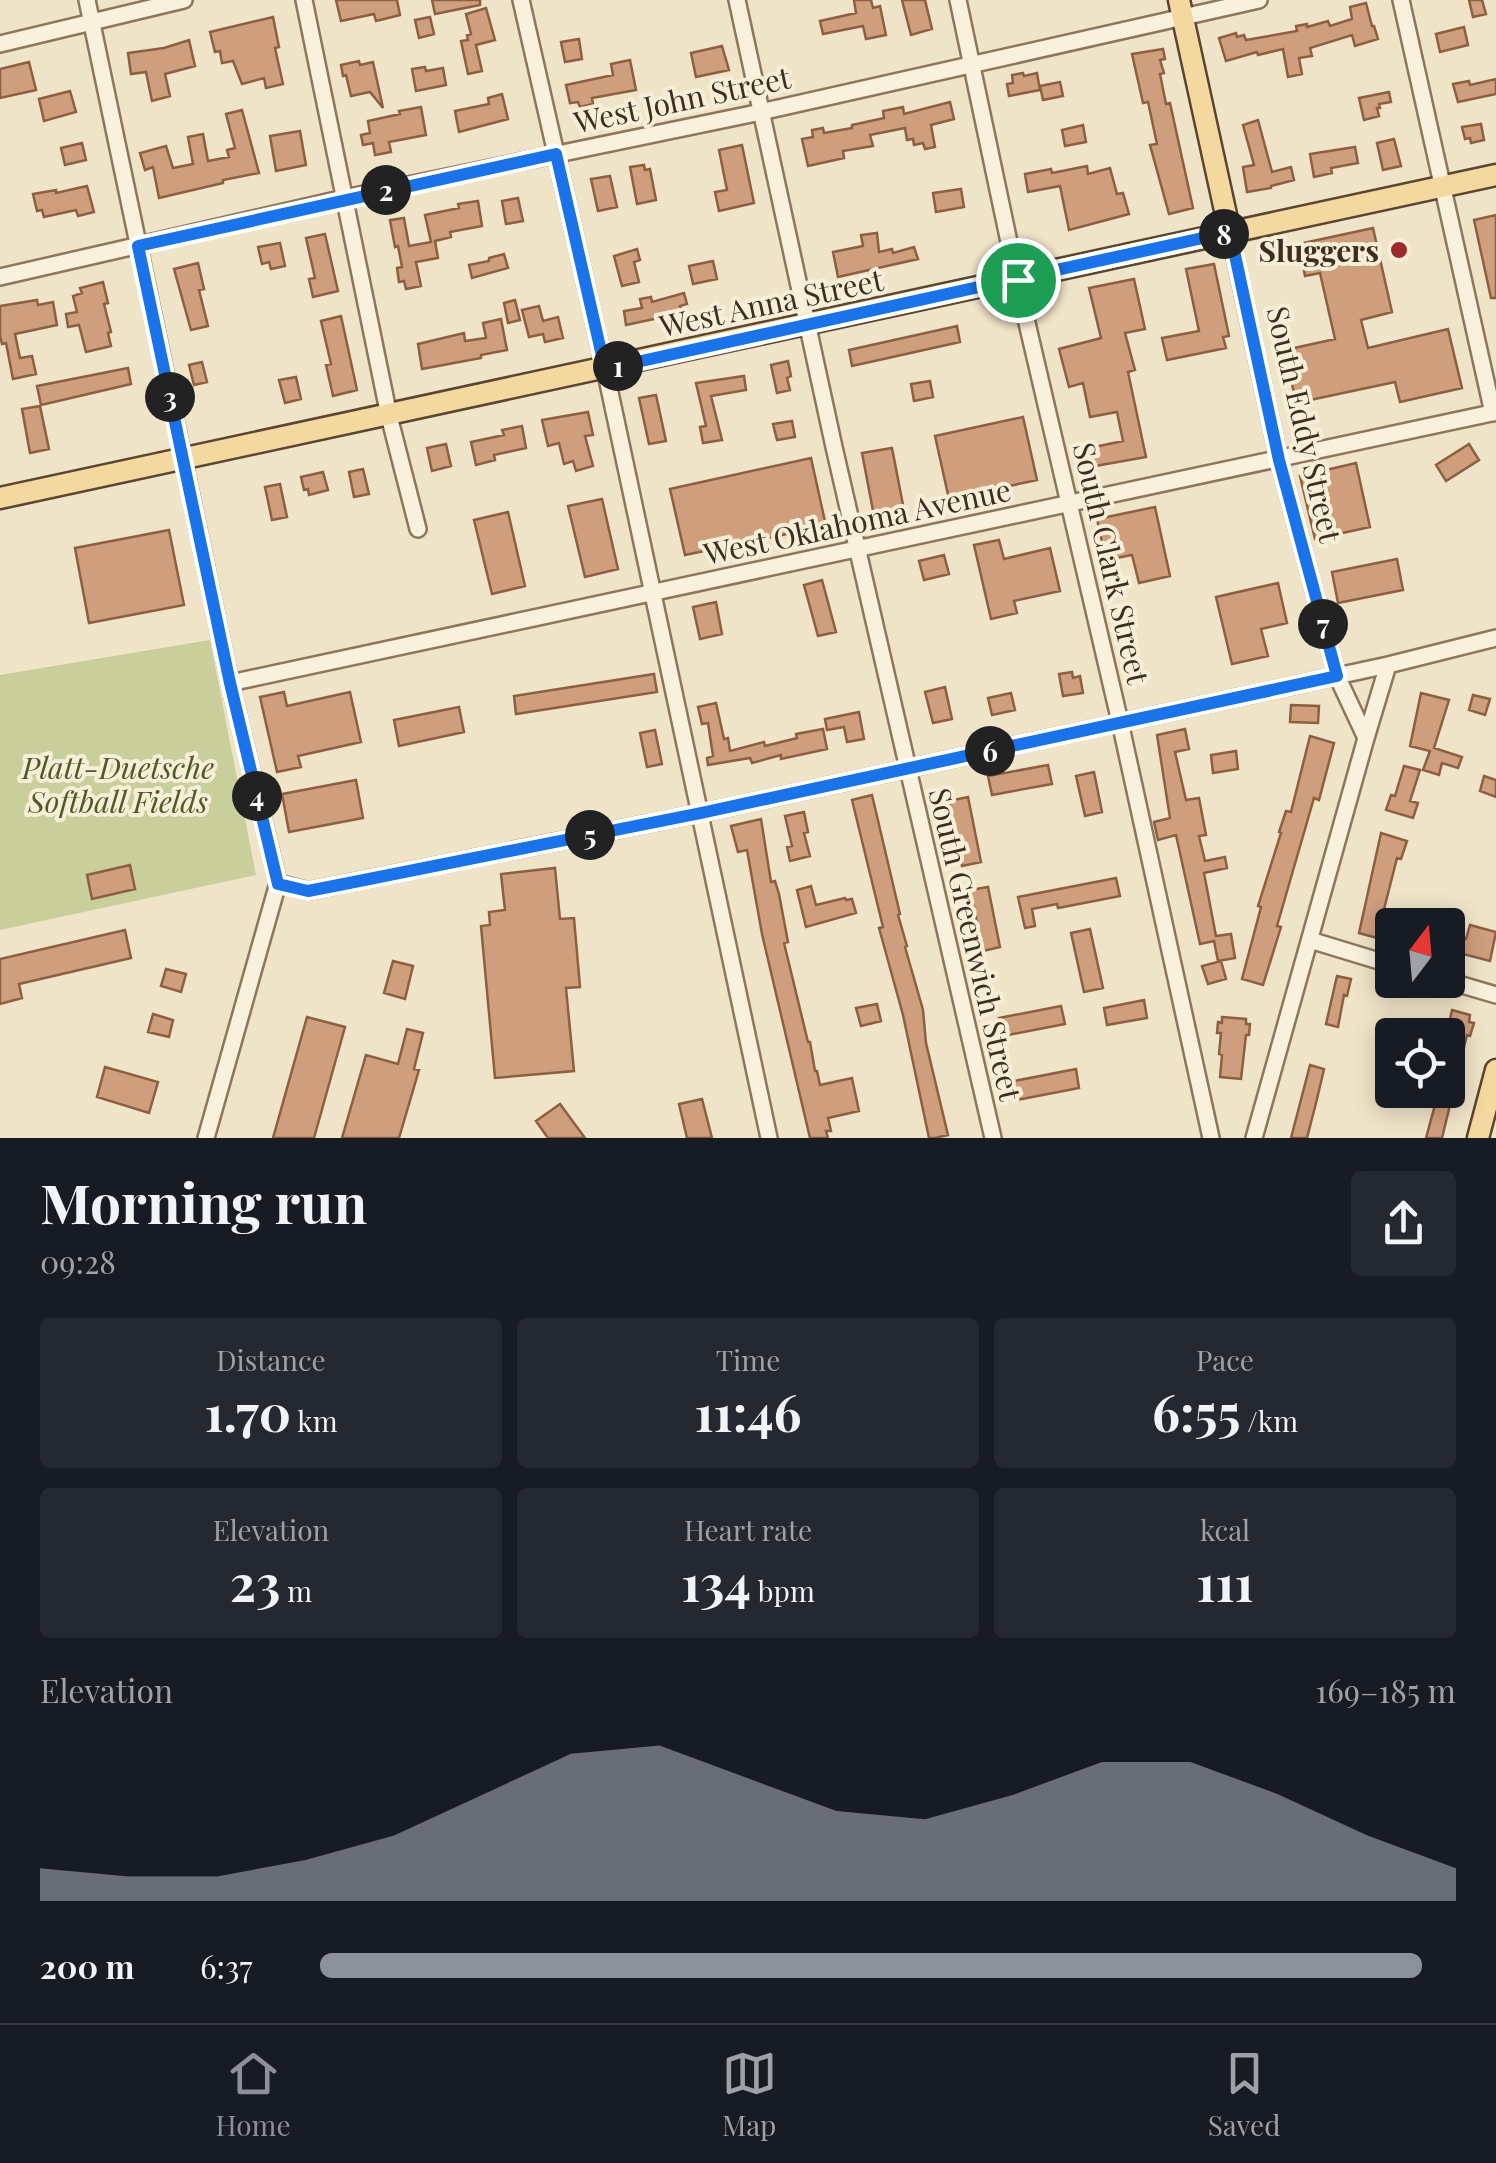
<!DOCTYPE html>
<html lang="en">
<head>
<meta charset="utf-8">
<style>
  body { margin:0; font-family:"Playfair Display",serif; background:#242831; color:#f1f3f6; height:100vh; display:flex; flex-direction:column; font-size:38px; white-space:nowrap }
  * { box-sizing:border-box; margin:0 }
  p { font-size:32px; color:#9ea1a6 }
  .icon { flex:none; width:55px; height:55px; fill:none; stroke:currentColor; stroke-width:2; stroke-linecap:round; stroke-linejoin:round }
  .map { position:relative; height:1138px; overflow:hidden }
  .sheet { display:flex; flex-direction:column; background:#171b24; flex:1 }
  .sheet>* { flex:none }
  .needle { width:65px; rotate:16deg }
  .tools { position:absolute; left:1375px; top:908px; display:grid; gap:20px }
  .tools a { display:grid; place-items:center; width:90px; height:90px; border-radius:10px; background:#171b24; box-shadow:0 5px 25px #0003; font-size:50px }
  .pin { position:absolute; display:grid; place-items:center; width:85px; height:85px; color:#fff; margin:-42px; border:5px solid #fff; border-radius:50%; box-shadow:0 2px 10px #0007 }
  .km { position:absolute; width:50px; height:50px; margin:-25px; border-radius:50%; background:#222; color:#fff; font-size:28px; line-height:50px; text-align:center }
  .round { display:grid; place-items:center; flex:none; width:105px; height:105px; border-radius:10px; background:#242831 }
  .overview { display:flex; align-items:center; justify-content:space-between; height:170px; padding:0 40px }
  h1 { font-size:55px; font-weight:700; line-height:75px }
  .figures { display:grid; grid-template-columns:repeat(3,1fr); gap:15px; height:170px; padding:10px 40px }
  .figures div { display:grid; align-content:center; border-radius:10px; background:#242831; text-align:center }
  .figures b { font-size:50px; font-weight:700 }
  .figures small { font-size:28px; font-weight:400 }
  .figures p { font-size:28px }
  .chart { height:280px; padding:20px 40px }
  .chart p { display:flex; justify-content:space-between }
  .chart svg { width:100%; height:180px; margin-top:10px; fill:#8c9099; opacity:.7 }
  ul { padding:0 40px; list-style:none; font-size:32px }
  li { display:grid; grid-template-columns:160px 120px 1fr; align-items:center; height:75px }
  li i { height:25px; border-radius:12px; background:#8c9099 }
  .menu { display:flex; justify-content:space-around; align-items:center; height:140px; border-top:2px solid #363941; background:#171b24; font-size:28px; color:#9ea1a6 }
  .menu a { display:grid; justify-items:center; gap:5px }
  .menu .on { color:#8c9099 }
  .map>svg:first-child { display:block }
  .green { fill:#c9cf9b }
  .building { fill:#cf9f7d; stroke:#8d5f41; stroke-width:2.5 }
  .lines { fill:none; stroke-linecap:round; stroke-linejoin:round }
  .minor-casing { stroke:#8d765c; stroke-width:20 }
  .major-casing { stroke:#5b4430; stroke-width:25 }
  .minor { stroke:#faf1dc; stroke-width:15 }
  .major { stroke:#f3d9a0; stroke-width:20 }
  .route-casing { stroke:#fff; stroke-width:20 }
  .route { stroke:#1a73e8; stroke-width:12 }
  .poi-dot { fill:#9e2a2b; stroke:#f7eed8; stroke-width:4 }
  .labels { text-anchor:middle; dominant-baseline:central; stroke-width:8; stroke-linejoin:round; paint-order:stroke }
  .street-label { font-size:30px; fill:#3d2e20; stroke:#f7eed8 }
  .poi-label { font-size:30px; font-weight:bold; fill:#3d2e20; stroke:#f7eed8; text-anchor:end }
  .park-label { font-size:30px; font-style:italic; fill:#4d5a26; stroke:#f7eed8 }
</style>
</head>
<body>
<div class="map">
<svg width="1496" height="1138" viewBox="0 0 1496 1138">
  <rect width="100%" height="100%" fill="#f0e4c8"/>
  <path class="green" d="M210 640 256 875 0 930V675Z"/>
  <path class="building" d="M336 0H397L400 15 376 21 374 14 341 21Z
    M432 0H480V5L435 14Z
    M854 0H871L873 8 880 6 886 35 866 39 863 26 823 34 820 21 856 13Z
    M902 0H925L932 29 911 35Z
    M1469 0H1482L1486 14 1473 17Z
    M1366 3 1372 26H1374L1378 39 1355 46 1352 35 1310 48 1312 56 1299 58 1302 74 1288 77 1283 49 1258 55 1257 52 1226 61 1219 38 1236 33 1237 37 1244 35 1246 40 1297 31 1296 26 1307 24V27L1328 21 1330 26 1352 19 1350 7Z
    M486 8 495 40 476 45 482 71 468 74 461 41 468 40 467 35 471 34 466 14Z
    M273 17 279 47 275 48 283 84 266 88 264 78 242 84 233 61 222 63 220 51 215 52 210 32Z
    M430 17 434 34 419 38 415 20Z
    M1464 27 1468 45 1440 52 1436 34Z
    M579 39 582 59 565 62 561 42Z
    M189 40 195 66 165 74 170 96 152 101 146 72 131 74 128 53 164 48Z
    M722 46 729 70 696 77 691 53Z
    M1163 49 1165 59 1160 60 1164 73 1160 74 1166 104 1170 103 1193 208 1169 214 1150 145 1157 144 1148 102 1143 103 1132 54Z
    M630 60 636 90 592 98 593 104 580 107 578 102 570 103 566 85 613 75 611 64Z
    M359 61 360 65 373 62 383 108 370 92 351 96 346 75 343 76 341 65Z
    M29 62 36 90 0 98V69Z
    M425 67 426 71 443 68 446 85 416 91 412 69Z
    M1023 73 1024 76 1037 73 1040 90 1009 96 1007 84 1013 83 1012 75Z
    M1496 79V94L1458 102 1453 84 1469 81 1470 85Z
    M1060 82 1063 96 1043 100 1040 86Z
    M70 91 76 112 44 121 39 99Z
    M1389 92 1391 102 1379 104 1380 108H1377L1379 116 1364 120 1359 98Z
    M502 94 508 119 459 132 455 111 489 104 488 98Z
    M950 102 954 119 931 125 935 147 925 149 923 143 914 145 913 139 907 140 905 128 870 135 873 146 843 151 844 158 808 166 802 139 813 137 812 130 823 128 824 133 852 128V125L884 118 883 111 903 107 904 114Z
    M421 107 426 135 389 142 391 152 375 155 373 143 363 145 361 135 370 133 368 121 400 114 399 111Z
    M242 110 259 173 223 180V183L159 198 153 167 145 170 140 153 166 146 173 168 193 164 188 137 203 134 208 161 229 157 227 150 235 148 226 114Z
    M1258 120 1272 172 1291 167 1294 180 1271 186V188L1247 192 1243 167 1254 165 1243 125Z
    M1481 124 1484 140 1471 143 1470 138 1465 139 1462 127Z
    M1083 125 1086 142 1065 146 1062 130Z
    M300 131 306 165 276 171 270 136Z
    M1394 139 1401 166 1383 170 1377 143Z
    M82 143 86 160 65 165 61 148Z
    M742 145 754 203 719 211 715 192 727 190 719 150Z
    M1355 147 1358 163 1331 168 1332 173 1314 177 1310 154Z
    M644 165 645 170 650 169 656 200 637 204 630 167Z
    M1087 166 1088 174 1110 168 1117 194 1123 193 1129 214 1069 230 1060 186 1028 192 1025 174 1051 169 1052 173Z
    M610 176 617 207 598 211 591 179Z
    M87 186 94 212 78 216 76 210 44 217 42 210 37 211 33 194 56 190V193Z
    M961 189 964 207 936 212 933 193Z
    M518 198 523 221 506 224 502 201Z
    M478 201 482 226 450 232 451 237 435 241 438 258 416 262 421 286 406 289 404 281 399 282 397 268 402 267 398 246 395 247 390 220 404 218 409 246 431 242 425 215 459 208 458 204Z
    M1496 215V298H1491L1474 220Z
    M1373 228 1392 312 1361 320 1368 348 1448 329 1462 388 1400 402 1395 382 1296 403 1285 350 1335 339 1320 273 1305 276 1299 244Z
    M877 233 879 252 892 249 893 253 914 247 918 259 838 277 833 252 863 246 861 235Z
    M325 234 338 291 313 297 309 279 315 278 306 238Z
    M280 243 285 266 271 269 269 262 262 264 258 247Z
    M637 249 640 260 634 262 639 282 622 286 614 256Z
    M504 254 508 268 472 278 469 265 489 261V258Z
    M713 261 717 279 693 284 689 266Z
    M198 263 204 289 199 290 208 326 191 330 174 269Z
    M1214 264 1229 336 1223 337 1226 348 1167 360 1162 338 1199 331 1186 269Z
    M1134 279 1145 329 1125 333 1135 370 1128 372 1146 457 1084 468 1080 450 1123 441 1117 412 1090 417 1083 383 1069 387 1059 349 1101 338 1089 288Z
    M103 282 108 303 104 304 111 332 108 333 111 346 86 352 79 325 68 327 66 314 77 312 73 296 82 293 80 288Z
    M684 293 687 304 680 306 682 313 626 325 624 311 642 308 640 299 651 297 652 302Z
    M37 300 38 305 53 302 57 325 15 334 20 358 32 356 36 374 13 379 6 343 2 344 0 336V306Z
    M515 300 520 320 508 323 504 303Z
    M539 306 543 321 558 317 563 338 545 342 543 334 529 337 522 310Z
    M341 316 357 390 333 396 326 365 331 364 321 321Z
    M501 319 507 350 481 355V358L422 369 418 344 464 333 465 341 486 338 483 323Z
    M957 326 960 342 852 366 849 350Z
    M788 361 791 376 787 378 790 390 777 393 771 365Z
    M202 362 207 382 194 385 189 365Z
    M128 368 131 384 41 405 37 386Z
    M744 376 746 390 711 396 722 440 703 443 700 427 706 426 696 383Z
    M296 377 301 399 285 403 279 380Z
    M930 381 933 397 914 401 911 384Z
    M656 395 666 441 649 444 639 398Z
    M40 406 49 449 30 453 22 409Z
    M588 412 593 435 585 436 593 466 576 471 573 461 564 464 559 443 548 446 542 420Z
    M1023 417 1037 480 949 499 935 436Z
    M792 421 795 437 777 440 773 424Z
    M522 426 526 448 494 455 495 460 476 465 471 442 504 435 502 430Z
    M446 444 451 466 432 471 427 448Z
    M1469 444 1479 460 1446 481 1436 465Z
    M892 448 904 510 874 516 862 453Z
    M811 458 826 526 685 555 670 489Z
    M1356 463 1370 527 1315 539 1300 476Z
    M363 469 369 494 354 497 349 472Z
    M323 472 328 490 309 495 308 489 304 490 301 477Z
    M280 484 287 517 272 520 265 487Z
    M602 499 618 569 585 577 568 506Z
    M1155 507 1170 576 1139 583 1132 555 1106 560 1097 519Z
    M508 512 525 586 492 594 474 520Z
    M169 530 184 605 89 623 75 548Z
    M999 540 1004 559 1050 548 1060 591 1014 601 1017 613 991 619 974 545Z
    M944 555 949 574 924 580 919 561Z
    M1397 559 1403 590 1338 603 1332 572Z
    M822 580 836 632 818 636 804 585Z
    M1278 583 1287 623 1261 629 1268 656 1232 664 1216 597Z
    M716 602 722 634 700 639 693 607Z
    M1072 672 1073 678 1080 676 1083 693 1063 696 1059 674Z
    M654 674 657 692 516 714 514 696Z
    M945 687 952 719 933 723 925 692Z
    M284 692 287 706 350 692 361 742 298 756 301 767 277 772 260 697Z
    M1011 693 1015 710 992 715 988 698Z
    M1421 693 1449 700 1434 748 1462 757 1458 768 1442 763 1439 775 1423 770 1430 751 1410 746Z
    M1473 695 1490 699 1485 715 1469 710Z
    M716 703 724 739 728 738 730 751 764 742 765 746 797 738 796 734 823 729 827 749 781 759V755L752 763 750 758 708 765 707 758 713 756 708 723 702 724 698 707Z
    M1291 705 1319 706 1318 723 1290 722Z
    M459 707 464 732 399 746 394 720Z
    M859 712 864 739 847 742 844 727 827 730 825 719Z
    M1185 729 1189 749 1175 752 1186 800 1199 798 1206 835 1199 836 1205 861 1225 857 1227 868 1204 873 1216 936 1231 934 1235 958 1218 961 1214 941 1200 944 1176 835 1158 840 1154 822 1170 818 1157 735Z
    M655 730 662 764 647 767 640 733Z
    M1310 736 1334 743 1319 800 1314 798 1277 926 1281 927 1263 985 1242 979 1261 907 1258 906 1281 833 1279 832 1286 811 1291 812Z
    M1236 751 1238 769 1213 773 1211 755Z
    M1048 765 1052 784 992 795 988 776Z
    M1404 766 1420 770 1410 801 1418 803 1413 818 1386 810 1391 795 1395 796Z
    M1094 772 1102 812 1085 816 1076 776Z
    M1484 776 1496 780V797L1480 791Z
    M356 780 363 818 289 832 282 794Z
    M872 795 900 914 898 915 907 946 905 947 923 1010 926 1043 948 1135 935 1138H929L903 1015 879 928 883 927 852 800Z
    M968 797 981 862 962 866 949 801Z
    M804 812 808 832 804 833 810 856 790 861 787 847 792 846 785 816Z
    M761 819 771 882 775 881 779 894 788 942 784 943 808 1042H810L815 1071H817L820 1085 852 1078 859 1111 828 1118 831 1131H826L828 1138H810L762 934 747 850 738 852 731 826Z
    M1381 833 1407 841 1401 859 1397 858 1381 921 1392 924V942L1359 933Z
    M130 865 135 889 92 899 87 875Z
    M555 868 560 919 574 918 580 987 566 988 574 1071 495 1078 481 926 490 925 489 912 505 910 501 874Z
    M1116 878 1120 896 1058 908 1057 904 1032 909 1035 926 1025 928 1018 897Z
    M811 886 816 905 845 898 846 900 852 899 856 913 806 927 797 890Z
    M988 887 1000 947 983 951 970 890Z
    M1470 925 1496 932 1490 961 1448 950 1451 935 1466 939Z
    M1090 929 1103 988 1084 992 1071 933Z
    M125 930 131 958 19 984 22 998 0 1004V959Z
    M393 961 413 966 405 999 384 993Z
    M1221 961 1226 979 1208 984 1202 966Z
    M166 969 186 974 181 992 161 986Z
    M1337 976 1351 979 1347 996 1344 995 1338 1027 1326 1024Z
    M1144 1000 1147 1018 1107 1025 1104 1008Z
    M877 1004 881 1021 861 1026 856 1008Z
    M1061 1006 1065 1024 1003 1036 999 1018Z
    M1452 1010 1470 1015 1469 1022 1474 1023 1470 1036 1467 1035 1442 1138H1426L1439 1090H1448V1028Z
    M153 1014 173 1020 169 1037 148 1032Z
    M307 1017 345 1027 314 1138H273Z
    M1222 1017 1246 1019V1024H1250L1249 1035H1246L1241 1079 1220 1077 1222 1055 1219 1054 1221 1033H1217L1218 1022 1222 1023Z
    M407 1029 423 1033 414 1069 419 1070 399 1138H342L366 1055 398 1064Z
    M1310 1065 1324 1069 1317 1099 1307 1138H1291Z
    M105 1067 158 1082 149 1113 97 1097Z
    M1076 1069 1079 1088 1017 1100 1014 1081Z
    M702 1099 712 1138H687L679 1104Z
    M560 1104 585 1138H548L536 1121Z"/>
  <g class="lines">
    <g class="minor-casing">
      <path id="minor" d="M87 0 230 683 278 883 206 1138
        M304 0 389 416 418 529
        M521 0 605 369 769 1138
        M737 0 834 447 993 1138
        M958 0 1017 280 1120 722 1211 1138
        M1401 0 1493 413
        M0 44 184 0
        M1230 233 1279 460 1337 676 1366 738 1254 1138
        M0 277 345 198 761 112 1259 0
        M230 683 1496 412
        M1366 738 1388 665
        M278 883 308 891 701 813 1388 665 1496 638
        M1310 940 1392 965
        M1445 980 1496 995"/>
    </g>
    <g class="major-casing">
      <path id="major" d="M1179 0 1230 233
        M0 498 1496 175
        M1478 1138 1496 1070"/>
    </g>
    <use href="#minor" class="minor"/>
    <use href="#major" class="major"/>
  </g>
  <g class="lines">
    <g class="route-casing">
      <path id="route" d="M556 154 605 369 1230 232 1279 460 1337 676 701 813 344 884 308 891 278 884 230 683 138 246Z"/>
    </g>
    <use href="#route" class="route"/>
  </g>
  <circle class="poi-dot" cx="1399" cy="250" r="10"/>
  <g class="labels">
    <g class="street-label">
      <text transform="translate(682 99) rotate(-12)">West John Street</text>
      <text transform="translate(771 302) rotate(-12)">West Anna Street</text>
      <text transform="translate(1305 424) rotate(77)">South Eddy Street</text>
      <text transform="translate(857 521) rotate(-12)">West Oklahoma Avenue</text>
      <text transform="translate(1112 563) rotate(77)">South Clark Street</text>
      <text transform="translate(976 944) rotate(77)">South Greenwich Street</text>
    </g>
    <g class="poi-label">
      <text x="1379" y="250">Sluggers</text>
    </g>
    <g class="park-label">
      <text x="118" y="767">Platt-Duetsche<tspan x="118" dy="34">Softball Fields</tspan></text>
    </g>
  </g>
</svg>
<div class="tools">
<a><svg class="needle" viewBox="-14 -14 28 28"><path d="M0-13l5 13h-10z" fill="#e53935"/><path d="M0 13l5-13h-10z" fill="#9ea1a6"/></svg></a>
<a><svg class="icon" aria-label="locate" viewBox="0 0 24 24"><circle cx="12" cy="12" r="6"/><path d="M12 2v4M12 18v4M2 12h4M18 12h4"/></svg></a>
</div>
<div class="pin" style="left:1018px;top:280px;background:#1e9e55"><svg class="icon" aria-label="arrive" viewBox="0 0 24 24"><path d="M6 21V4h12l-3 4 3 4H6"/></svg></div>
<b class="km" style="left:618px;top:366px">1</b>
<b class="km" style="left:386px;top:190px">2</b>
<b class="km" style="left:170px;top:397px">3</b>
<b class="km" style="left:257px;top:796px">4</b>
<b class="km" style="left:590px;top:835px">5</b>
<b class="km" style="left:990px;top:751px">6</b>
<b class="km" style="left:1323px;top:624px">7</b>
<b class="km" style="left:1224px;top:234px">8</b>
</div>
<section class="sheet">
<div class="overview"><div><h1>Morning run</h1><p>09:28</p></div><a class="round"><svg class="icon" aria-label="share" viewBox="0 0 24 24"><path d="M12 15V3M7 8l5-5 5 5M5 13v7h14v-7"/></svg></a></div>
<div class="figures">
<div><p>Distance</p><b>1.70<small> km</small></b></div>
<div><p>Time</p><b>11:46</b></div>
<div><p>Pace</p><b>6:55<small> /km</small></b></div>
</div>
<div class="figures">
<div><p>Elevation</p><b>23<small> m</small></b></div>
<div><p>Heart rate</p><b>134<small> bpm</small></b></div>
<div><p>kcal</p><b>111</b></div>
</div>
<div class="chart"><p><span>Elevation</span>169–185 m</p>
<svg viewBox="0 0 160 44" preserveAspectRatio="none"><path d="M0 44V36L10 38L20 38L30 34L40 28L50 18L60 8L70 6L80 14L90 22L100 24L110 18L120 10L130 10L140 18L150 28L160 36V44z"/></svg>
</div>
<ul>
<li><b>200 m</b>6:37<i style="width:97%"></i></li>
</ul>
</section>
<nav class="menu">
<a class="on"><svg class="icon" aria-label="home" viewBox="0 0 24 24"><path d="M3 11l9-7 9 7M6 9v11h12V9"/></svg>Home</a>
<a><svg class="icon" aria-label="map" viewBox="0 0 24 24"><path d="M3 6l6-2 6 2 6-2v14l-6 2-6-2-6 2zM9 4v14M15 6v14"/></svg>Map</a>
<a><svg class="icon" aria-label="saved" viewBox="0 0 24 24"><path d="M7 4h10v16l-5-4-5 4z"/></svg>Saved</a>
</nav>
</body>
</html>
